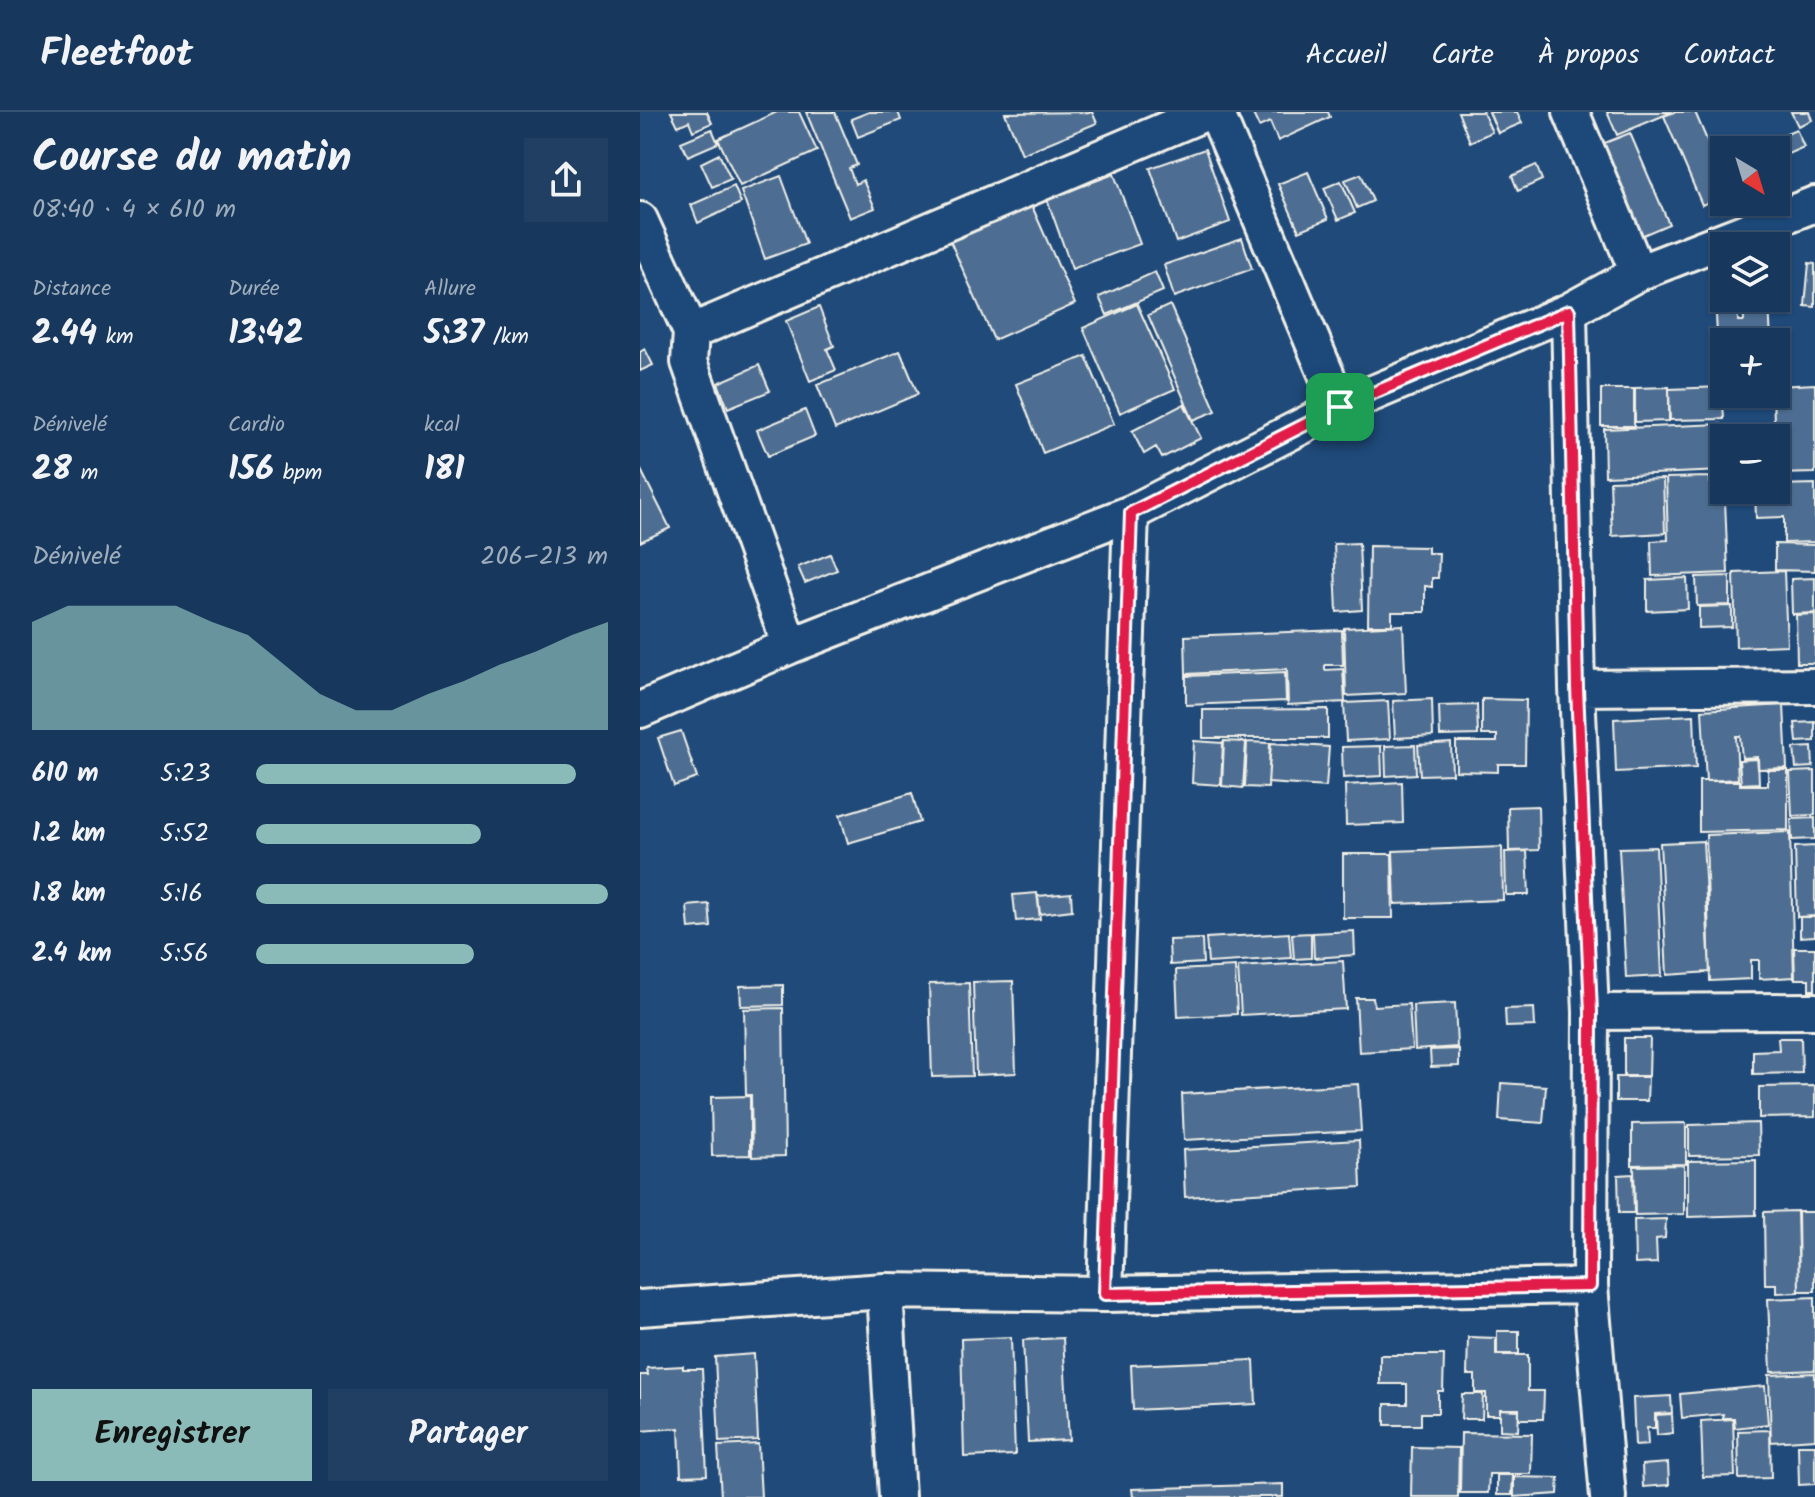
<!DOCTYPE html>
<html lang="fr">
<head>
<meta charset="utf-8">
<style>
  body { margin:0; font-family:Kalam,sans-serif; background:#203f62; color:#f1f3f6; height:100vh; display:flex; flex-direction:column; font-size:30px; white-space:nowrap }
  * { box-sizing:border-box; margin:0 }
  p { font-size:26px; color:#9eacbb }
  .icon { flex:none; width:44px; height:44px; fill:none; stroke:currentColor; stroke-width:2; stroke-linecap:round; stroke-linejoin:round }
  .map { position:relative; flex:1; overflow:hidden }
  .side { display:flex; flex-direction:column; background:#17385c; width:640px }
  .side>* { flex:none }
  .needle { width:52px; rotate:142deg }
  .fabs { position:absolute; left:1070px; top:24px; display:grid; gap:16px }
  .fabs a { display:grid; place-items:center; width:80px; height:80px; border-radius:0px; background:#17385c; box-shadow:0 2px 6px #0004,0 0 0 2px #365272; font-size:40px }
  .pin { position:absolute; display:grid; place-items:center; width:68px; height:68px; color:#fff; margin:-34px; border-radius:16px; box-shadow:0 4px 12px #0006 }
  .round { display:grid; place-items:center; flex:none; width:84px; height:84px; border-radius:0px; background:#203f62 }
  .overview { display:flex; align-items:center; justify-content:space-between; height:136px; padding:0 32px }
  h1 { font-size:44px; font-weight:700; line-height:60px }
  .metrics { display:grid; grid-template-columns:repeat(3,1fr); gap:12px; height:136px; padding:8px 32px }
  .metrics div { display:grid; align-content:center }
  .metrics b { font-size:34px; font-weight:700 }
  .metrics small { font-size:22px; font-weight:400 }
  .metrics p { font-size:22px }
  .chart { height:224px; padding:16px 32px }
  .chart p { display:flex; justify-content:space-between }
  .chart svg { width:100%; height:144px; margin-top:8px; fill:#8bbbb9; opacity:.7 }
  .primary-button { display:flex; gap:16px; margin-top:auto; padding:16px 32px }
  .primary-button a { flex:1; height:92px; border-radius:0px; background:#8bbbb9; color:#111; font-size:32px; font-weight:700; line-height:92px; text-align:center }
  .primary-button a+a { background:#203f62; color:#f1f3f6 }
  ul { padding:0 32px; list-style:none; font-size:26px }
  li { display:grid; grid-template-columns:128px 96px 1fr; align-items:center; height:60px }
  li i { height:20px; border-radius:10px; background:#8bbbb9 }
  header { display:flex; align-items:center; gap:48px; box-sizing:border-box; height:112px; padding:0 40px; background:#17385c; border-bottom:2px solid #365272 }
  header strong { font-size:38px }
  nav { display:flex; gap:44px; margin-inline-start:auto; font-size:28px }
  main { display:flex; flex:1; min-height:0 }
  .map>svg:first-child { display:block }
  .building { fill:#4d6e92; stroke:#f4f1e8; stroke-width:2 }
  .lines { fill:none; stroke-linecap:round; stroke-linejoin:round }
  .minor-casing { stroke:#f4f1e8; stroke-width:40 }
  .minor { stroke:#1f4a7a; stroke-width:34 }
  .route-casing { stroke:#fff; stroke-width:16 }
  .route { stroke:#e11d48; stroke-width:10 }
</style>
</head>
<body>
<header>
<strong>Fleetfoot</strong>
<nav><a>Accueil</a><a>Carte</a><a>À propos</a><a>Contact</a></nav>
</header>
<main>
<section class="side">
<div class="overview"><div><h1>Course du matin</h1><p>08:40 · 4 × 610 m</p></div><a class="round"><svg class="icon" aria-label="share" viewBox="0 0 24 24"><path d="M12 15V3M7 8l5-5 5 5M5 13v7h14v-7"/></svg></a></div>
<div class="metrics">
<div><p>Distance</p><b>2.44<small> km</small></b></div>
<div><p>Durée</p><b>13:42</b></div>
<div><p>Allure</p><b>5:37<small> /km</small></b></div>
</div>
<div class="metrics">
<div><p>Dénivelé</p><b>28<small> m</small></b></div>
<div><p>Cardio</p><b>156<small> bpm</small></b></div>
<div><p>kcal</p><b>181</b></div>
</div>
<div class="chart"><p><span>Dénivelé</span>206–213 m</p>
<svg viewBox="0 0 160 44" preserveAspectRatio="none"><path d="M0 44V11L10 6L20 6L30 6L40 6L50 11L60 15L70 24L80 33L90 38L100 38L110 33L120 29L130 24L140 20L150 15L160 11V44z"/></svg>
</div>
<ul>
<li><b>610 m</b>5:23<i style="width:91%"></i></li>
<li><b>1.2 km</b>5:52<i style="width:64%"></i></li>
<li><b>1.8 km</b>5:16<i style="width:100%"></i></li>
<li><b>2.4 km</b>5:56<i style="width:62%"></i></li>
</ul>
<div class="primary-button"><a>Enregistrer</a><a>Partager</a></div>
</section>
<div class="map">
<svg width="1175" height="1385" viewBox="0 0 1175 1385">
  <rect width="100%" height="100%" fill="#1f4a7a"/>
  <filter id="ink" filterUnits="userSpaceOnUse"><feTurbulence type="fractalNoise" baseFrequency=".0125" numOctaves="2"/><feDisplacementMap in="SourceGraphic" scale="16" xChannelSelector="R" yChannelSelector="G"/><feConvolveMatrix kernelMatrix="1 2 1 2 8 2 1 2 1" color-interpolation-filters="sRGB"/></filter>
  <g filter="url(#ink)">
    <path class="building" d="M31 0H67L72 11 53 19 49 9 38 14Z
      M137 0H159L177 39 100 74 78 27Z
      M166 0H195L217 53 209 56 215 72 223 68 235 96 210 106Z
      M229 0H258L261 8 218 25 211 7Z
      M452 0 457 11 382 42 365 1Z
      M612 0H688L690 5 638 29 630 10 619 15Z
      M818 0H843L852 20 830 30Z
      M849 0H877L882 11 858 21Z
      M967 0H1032L977 23Z
      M1034 0H1055L1084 68V84L1062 93 1024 4Z
      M1151 0H1169L1172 8 1158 14Z
      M72 17 78 31 48 44 41 30Z
      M1156 17 1164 35 1136 47V38H1129L1126 30Z
      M990 21 1029 112 1001 124 962 32Z
      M565 37 590 110 536 130 510 56Z
      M79 42 91 67 72 75 61 51Z
      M896 53 902 68 878 79 872 64Z
      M668 60 688 107 659 119 638 72Z
      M474 62 500 132 432 157 407 87Z
      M721 62 733 89 717 96 705 68Z
      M141 64 166 132 125 147 101 79Z
      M701 69 715 101 698 108 684 76Z
      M94 74 101 91 58 111 51 93Z
      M388 85 435 192 354 228 307 122Z
      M602 126 612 157 534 185 524 153Z
      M1138 131 1139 161H1136V134H1094Z
      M1169 151 1175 152V195L1165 194Z
      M515 160 523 179 467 203 459 185Z
      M1075 186H1097L1098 209H1104L1103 191 1129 190 1131 230H1084V274L1080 275Z
      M497 192 535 277 480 301 443 216Z
      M530 193 576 299 553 308 508 203Z
      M179 195 194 234 187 237 196 258 170 269 146 209Z
      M5 237 13 253 0 259V240Z
      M260 239 278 282 195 317 177 273Z
      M446 244 474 312 403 341 376 272Z
      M119 253 130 279 88 296 78 271Z
      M1175 272V361L1136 362 1133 282H1136V274Z
      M1029 275V309L995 310V276Z
      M1082 275 1084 307 1030 308 1029 277Z
      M961 277H994V314H961Z
      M544 292 561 326 522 346 516 335 504 342 492 319Z
      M165 298 175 324 128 344 117 318Z
      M1081 312 1083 359 965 364 964 317Z
      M0 356 30 416 0 430Z
      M1084 364 1088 461 1012 464 1011 429 1028 428 1026 366 1070 365V372L1071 365Z
      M1023 367 1025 421 972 424 970 369Z
      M1175 372V430L1144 431V405L1116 406 1115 378H1136V373Z
      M719 431 722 498 697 500 694 432Z
      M1135 432 1175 433V459L1135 458Z
      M729 434 788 435V441H799L798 466H792V475L785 474V500H752V513H728Z
      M190 442 197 458 165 471 158 455Z
      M1144 459 1147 533 1096 535 1094 461Z
      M1090 464V493L1057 494 1056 465Z
      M1047 466 1048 497 1007 499V468Z
      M1175 466V501L1152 502 1151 467Z
      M1092 494V515L1059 516V495Z
      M1175 502V551H1157L1156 503Z
      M763 513 766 581 706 584 704 516Z
      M702 518 703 553H685V558L703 557 705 590 648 593 647 557 546 562 545 524Z
      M645 560 646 589 546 593V564Z
      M792 587 793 624 755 626 753 589Z
      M842 587 886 588 885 652H858V660L816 659V630H857V623H842Z
      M748 589 750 627 706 629 704 591Z
      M837 593 838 623 800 624 799 594Z
      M1144 593 1147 656 1118 657 1117 645 1102 646 1100 624H1096L1098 667 1066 669 1062 598Z
      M688 597V626H563V598Z
      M1054 603 1056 656 976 660 974 607Z
      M1175 610V629L1157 630 1155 611Z
      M41 619 57 666 34 674 18 626Z
      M554 629 583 631 581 673 552 671Z
      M584 629 606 630 603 676 582 674Z
      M607 630 630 631 628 676 605 675Z
      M631 631 689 635 686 675 628 671Z
      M811 631 812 662 780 663 778 633Z
      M775 633 776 662 746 664 745 634Z
      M741 634 742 664 703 666 702 635Z
      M1172 635 1173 655 1156 656 1154 636Z
      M1118 647 1119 671 1101 672 1099 648Z
      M1128 658H1148V718L1059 720V669H1100V673H1128Z
      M1175 659V703L1152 704 1150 660Z
      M762 670 763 711 706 713 705 673Z
      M272 681 280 710 208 731 200 703Z
      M898 694 899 738 869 739 868 695Z
      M1175 706V727L1152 728 1151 707Z
      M1150 720 1154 865 1119 867V848H1111V867L1070 869 1066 723Z
      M1063 729 1070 860 1027 863 1020 731Z
      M1175 734V804L1157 805 1155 735Z
      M862 735 863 788 755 792 753 739Z
      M1016 735 1022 864 986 866 979 736Z
      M887 739 889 783H866L865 740Z
      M703 742H752L753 806H703Z
      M397 781 400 807 376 809 373 783Z
      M431 781 432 798 400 802 398 784Z
      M69 792 71 815 49 817 47 794Z
      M1160 805H1175V824L1160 825Z
      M714 819 715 843 674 846 673 821Z
      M649 821 651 846 568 851 566 826Z
      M671 821V846L654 847 652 822Z
      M562 827 563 851 530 853 529 828Z
      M1154 836H1175V878H1169V867H1155Z
      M703 849 706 897 601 903 598 855Z
      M595 855 597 902 538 905 536 858Z
      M373 869 376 961 336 963 333 870Z
      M329 871 332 964 292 965 289 872Z
      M143 873V893L101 894 100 874Z
      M716 886H733L734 894 769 892 772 937 719 940Z
      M815 891 817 935 775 938 773 893Z
      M143 896 145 1044 112 1045 111 983H106L104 897Z
      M894 896 895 914 866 915 865 897Z
      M984 926H1010L1009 964H984Z
      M1138 926H1161L1162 961 1113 962V939L1139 938Z
      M819 937V954L791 955 790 938Z
      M976 965H1008L1007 989H976Z
      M861 971 906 974 903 1011 859 1008Z
      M718 972 721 1019 544 1028 542 982Z
      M1175 974V1005L1119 1006V975Z
      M110 984V1043L72 1044 71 985Z
      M1046 1011V1052L992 1053V1012Z
      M1118 1011 1119 1043 1049 1044V1013Z
      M719 1028 721 1075 545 1085 543 1038Z
      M1116 1048V1103L1048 1105V1049Z
      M1044 1053V1102L995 1103 994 1054Z
      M993 1062 994 1101H979L978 1063Z
      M1157 1099 1159 1180 1136 1181V1172H1125L1124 1100Z
      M1158 1100H1175V1179H1159Z
      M1026 1107 1025 1126 1016 1127 1017 1151 995 1152 994 1108Z
      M1175 1185V1258L1131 1260 1128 1187Z
      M857 1219H879V1242H857Z
      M371 1225 375 1343 324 1345 321 1227Z
      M828 1225 856 1226V1243H888V1279H904L903 1307H879V1297H860V1303H846V1281H835V1263H827Z
      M423 1226 429 1328 388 1330 383 1228Z
      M114 1242 118 1328 79 1330 75 1245Z
      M740 1243H804L803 1279H798V1301H781V1313H745V1292H767V1272H740Z
      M614 1248 616 1292 493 1298 491 1253Z
      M43 1254V1257H62L67 1363 41 1364 39 1316 0 1319V1263H8L7 1256Z
      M1175 1261V1327L1131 1330 1129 1263Z
      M1125 1274 1128 1312 1095 1316 1094 1306H1083V1302L1042 1306 1040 1282Z
      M822 1282H843L842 1307H821Z
      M1031 1284 1032 1301 1015 1302V1316H1007L1008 1333 995 1334 993 1286Z
      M860 1297 879 1298 878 1319 860 1318Z
      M1032 1302 1033 1321 1017 1323 1016 1303Z
      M1093 1307 1095 1364 1063 1365 1061 1309Z
      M1130 1318 1131 1366 1099 1367 1098 1319Z
      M821 1321 892 1322 891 1362H849L848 1381H820Z
      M118 1332 121 1385H81L78 1334Z
      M1158 1333H1175V1372L1159 1373Z
      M772 1335 819 1336 818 1385H771Z
      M1028 1351 1029 1373 1003 1375 1002 1353Z
      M857 1363H873L872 1383H857Z
      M874 1365 919 1366 918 1382 874 1385Z
      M643 1372V1385H493L492 1377Z"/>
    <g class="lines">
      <g class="minor-casing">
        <path id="minor" d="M576 0 700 295
          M931 0 998 161
          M0 108 51 220
          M929 199 937 576 951 900 950 1174 968 1385
          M150 534 49 250 51 220 567 0
          M937 576 1175 574
          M0 598 150 534 491 401 700 295 929 199 998 161 1175 92
          M951 900 1175 899
          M245 1179 257 1385
          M465 1182 491 401
          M0 1196 245 1179 465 1182 950 1174"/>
      </g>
      <use href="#minor" class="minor"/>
    </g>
  </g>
  <g class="lines" filter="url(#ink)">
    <g class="route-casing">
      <path id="route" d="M929 199 937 576 951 900 950 1174 465 1182 491 401 700 295Z"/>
    </g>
    <use href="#route" class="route"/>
  </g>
</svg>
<div class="fabs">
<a><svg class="needle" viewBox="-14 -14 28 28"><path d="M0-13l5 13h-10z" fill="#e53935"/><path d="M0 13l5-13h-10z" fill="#9eacbb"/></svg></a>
<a><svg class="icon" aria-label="layers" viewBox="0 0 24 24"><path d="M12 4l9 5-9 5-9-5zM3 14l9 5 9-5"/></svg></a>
<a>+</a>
<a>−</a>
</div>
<div class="pin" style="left:700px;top:295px;background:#1e9e55"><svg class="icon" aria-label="arrive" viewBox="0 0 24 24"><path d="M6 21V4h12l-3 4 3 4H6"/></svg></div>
</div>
</main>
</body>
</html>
